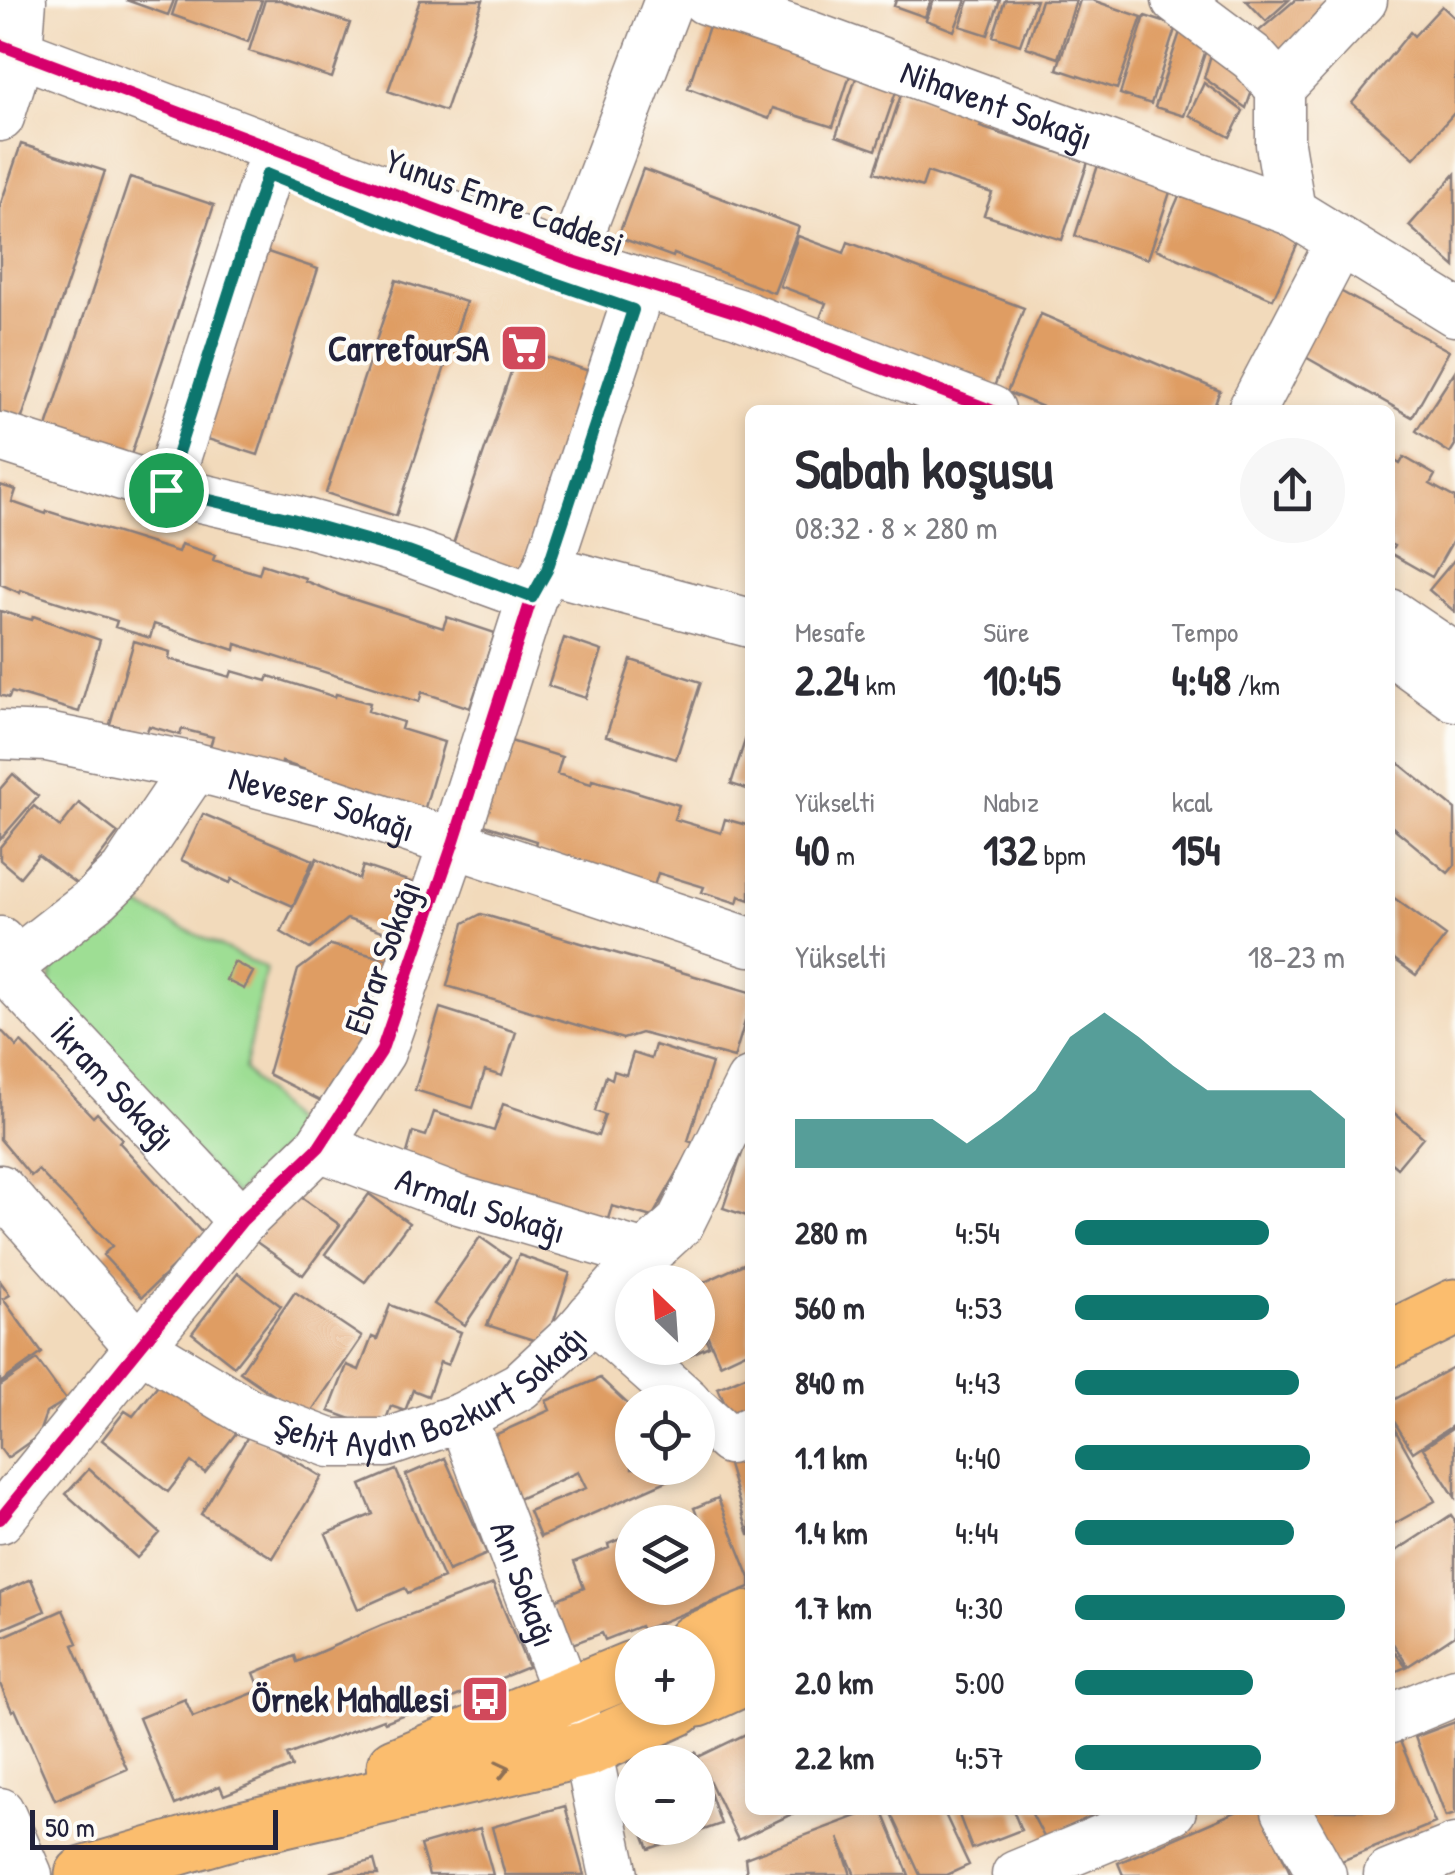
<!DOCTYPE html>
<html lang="tr">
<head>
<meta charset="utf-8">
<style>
  body { margin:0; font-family:"Patrick Hand",sans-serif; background:#f7f7f7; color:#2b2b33; height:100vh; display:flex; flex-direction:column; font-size:38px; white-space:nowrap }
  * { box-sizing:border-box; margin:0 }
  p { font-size:32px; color:#7c7c81 }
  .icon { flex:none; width:55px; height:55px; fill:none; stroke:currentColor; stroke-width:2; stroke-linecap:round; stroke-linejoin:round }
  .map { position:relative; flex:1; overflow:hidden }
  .side { position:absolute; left:745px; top:405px; width:650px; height:1410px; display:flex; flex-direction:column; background:#fff; border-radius:15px; box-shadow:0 5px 15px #0003 }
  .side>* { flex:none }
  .needle { width:65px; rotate:335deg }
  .buttons { position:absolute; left:615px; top:1265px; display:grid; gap:20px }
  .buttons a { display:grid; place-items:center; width:100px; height:100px; border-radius:50%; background:#fff; box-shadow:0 5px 15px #0003; font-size:50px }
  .scale { position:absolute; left:30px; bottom:25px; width:248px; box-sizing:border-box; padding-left:10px; border:5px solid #22223b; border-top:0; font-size:28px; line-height:35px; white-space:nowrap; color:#22223b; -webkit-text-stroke:8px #fdfcf7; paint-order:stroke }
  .pin { position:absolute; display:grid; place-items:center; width:85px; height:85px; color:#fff; margin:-42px; border:5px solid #fff; border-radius:50%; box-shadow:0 2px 10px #0007 }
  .round { display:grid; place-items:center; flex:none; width:105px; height:105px; border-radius:52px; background:#f7f7f7 }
  .overview { display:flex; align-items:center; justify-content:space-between; height:170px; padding:0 50px }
  h1 { font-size:55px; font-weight:700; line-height:75px }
  .stats { display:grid; grid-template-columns:repeat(3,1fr); gap:15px; height:170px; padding:10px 50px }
  .stats div { display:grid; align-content:center }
  .stats b { font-size:42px; font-weight:700 }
  .stats small { font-size:28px; font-weight:400 }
  .stats p { font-size:28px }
  .chart { height:280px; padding:20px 50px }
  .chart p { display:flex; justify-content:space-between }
  .chart svg { width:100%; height:180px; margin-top:10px; fill:#0f766e; opacity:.7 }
  ul { padding:0 50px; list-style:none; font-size:32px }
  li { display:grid; grid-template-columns:160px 120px 1fr; align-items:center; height:75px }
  li i { height:25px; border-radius:12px; background:#0f766e }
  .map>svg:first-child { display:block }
  .green { fill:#9ede94; stroke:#608068; stroke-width:2.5 }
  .building { fill:#df9d63 }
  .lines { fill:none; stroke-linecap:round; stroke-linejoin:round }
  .minor-casing { stroke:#8a7e7b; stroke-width:51 }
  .major-casing { stroke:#8a7e7b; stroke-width:59 }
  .minor { stroke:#fff; stroke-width:48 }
  .major { stroke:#fbbd6e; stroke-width:55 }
  .cycleway-casing { stroke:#fdfcf7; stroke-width:19 }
  .cycleway { stroke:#d6006c; stroke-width:12 }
  .oneway { stroke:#8e7054 }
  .route-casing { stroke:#fff; stroke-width:20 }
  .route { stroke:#0f766e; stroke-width:12 }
  .labels { text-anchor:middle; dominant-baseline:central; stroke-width:8; stroke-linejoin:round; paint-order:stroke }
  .street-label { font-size:35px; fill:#22223b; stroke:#fdfcf7 }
  .poi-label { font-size:35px; font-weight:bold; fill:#22223b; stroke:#fdfcf7; text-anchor:end }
</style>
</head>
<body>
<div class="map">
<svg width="1455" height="1875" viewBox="0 0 1455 1875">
  <rect width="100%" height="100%" fill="#fdfcf7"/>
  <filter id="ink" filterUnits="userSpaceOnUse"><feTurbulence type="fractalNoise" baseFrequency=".01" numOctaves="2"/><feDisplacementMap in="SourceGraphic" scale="20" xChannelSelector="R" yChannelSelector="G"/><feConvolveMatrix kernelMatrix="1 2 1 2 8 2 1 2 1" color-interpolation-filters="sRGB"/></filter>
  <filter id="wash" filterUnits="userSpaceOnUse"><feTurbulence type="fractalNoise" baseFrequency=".0048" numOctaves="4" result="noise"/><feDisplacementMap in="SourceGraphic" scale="40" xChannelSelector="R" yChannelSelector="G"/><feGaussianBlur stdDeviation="2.25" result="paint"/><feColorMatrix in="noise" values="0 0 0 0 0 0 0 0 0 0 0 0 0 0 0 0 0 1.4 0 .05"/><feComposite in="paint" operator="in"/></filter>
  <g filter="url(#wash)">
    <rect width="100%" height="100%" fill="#f2dabb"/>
    <path class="green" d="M122 898 266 969 244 1070 301 1131 235 1195 47 1000 54 961Z"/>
    <g id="blocks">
      <path class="building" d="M126 0H174L168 15Z
        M177 0H262L248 42 172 15Z
        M265 0H280L350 23 332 78 249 51Z
        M420 0H483L445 111 388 91Z
        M896 0H931L925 17 894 6Z
        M934 0H966L954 31 926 20Z
        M969 0H1000L988 35 960 26Z
        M1005 0H1036L1020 45 993 36Z
        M1041 0H1076L1058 58 1026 47Z
        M1080 0H1092L1142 17 1117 89 1057 69Z
        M1246 0H1289L1266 21Z
        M1295 0H1343L1281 67 1253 36Z
        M1442 6 1455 18V112L1414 158 1352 103 1410 32 1414 36Z
        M1145 16 1176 26 1151 104 1120 94Z
        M709 26 855 60 833 127 773 108 769 119 688 88Z
        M1182 26 1211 35 1184 116 1155 107Z
        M1215 42 1257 77 1246 108 1204 78Z
        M858 72 898 86 876 150 836 136Z
        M1204 83 1243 111 1230 137 1189 115Z
        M902 92 986 110 980 127 1088 162 1062 240 984 215 992 193 927 172 922 187 875 172Z
        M21 144 105 171 20 424 0 417V206Z
        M1100 159 1173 183 1148 259 1075 236Z
        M643 169 799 227 774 293 674 254 673 257 618 237Z
        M1455 174V267L1409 226Z
        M130 177 214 205 130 458 46 430Z
        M1185 182 1242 216 1299 241 1273 299 1156 249Z
        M798 236 844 253 848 242 1024 308 994 387 819 321 826 303 780 286Z
        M256 248 318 269 258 455 195 435Z
        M396 280 466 302 396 516 326 493Z
        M1331 286 1449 351 1412 417 1295 351Z
        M1041 314 1220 391 1212 410H1050L1007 392Z
        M519 348 589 371 518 582 448 559Z
        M1455 371V445L1450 453 1416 431Z
        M1404 457 1435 475 1430 484 1455 498V537L1432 577 1390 553 1394 546 1390 544V458L1400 464Z
        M0 485 16 490 12 502 46 514 47 511 178 552 181 544 215 555 213 560 259 574 262 564 305 578V581L340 595 443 628 447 617 495 633 470 708 422 692 419 702 236 644 235 650 154 624 150 638 115 627 117 621 21 590 20 593 0 584Z
        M1455 559V612L1429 590Z
        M0 611 32 620 33 616 100 640 79 712 11 692 9 698 0 695Z
        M564 638 602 651 586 698 548 686Z
        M134 641 170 652 169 659 230 677 232 671 267 681 269 676 335 697 336 694 370 703 368 711 403 722 401 729 444 742 424 811 282 762 280 770 209 750 213 737 182 729 180 735 149 726 146 734 110 724Z
        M631 660 701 682 676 759 606 736Z
        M749 728H750V790L731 784Z
        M504 739 562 757 557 774 591 784 592 780 624 788 679 805 674 819 721 833 725 819 750 826V900L739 896 737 903 702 892 704 887 658 873 654 886 534 849 536 841 478 823Z
        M1390 756 1455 809V865L1448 873 1390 825Z
        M13 774 38 796 0 840V789Z
        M79 803 118 833 78 885 38 855 20 877 0 860V847L34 806 60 827Z
        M203 814 313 860 293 906 232 879 230 883 181 860Z
        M317 858 359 879 363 866 411 882 394 935 347 919 310 949 281 932Z
        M1390 895 1446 936 1416 975 1390 956Z
        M481 914 750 992V1005L734 1058 641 1033 623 1039 447 986 464 923Z
        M331 945 390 960 358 1068 327 1104 268 1074 298 970Z
        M234 962 253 972 244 989 226 980Z
        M440 1008 516 1032 502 1076 485 1071 473 1108 415 1090Z
        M0 1029 17 1047 21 1042 93 1117 97 1113 122 1139 119 1142 205 1236 142 1297 103 1255 112 1246 38 1170 31 1176 0 1139Z
        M655 1045 712 1063 688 1141 694 1143 652 1217 612 1206 607 1222 405 1160 413 1132 426 1136 434 1112 494 1131 503 1104 598 1136 605 1115 595 1111 606 1076 612 1079 614 1071 626 1075 633 1053 651 1059Z
        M1393 1112 1423 1137 1397 1168 1390 1162V1116Z
        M750 1130V1217L723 1208Z
        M291 1190 340 1225 303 1275 255 1241Z
        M369 1194 409 1223 365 1282 325 1254Z
        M480 1237 510 1258 465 1325 434 1304Z
        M519 1255 570 1273 546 1344 487 1325Z
        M750 1261V1350L720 1364 698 1314V1285Z
        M238 1273 281 1306 234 1366 192 1333Z
        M0 1281 10 1295 3 1299 42 1353 0 1383Z
        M295 1292 362 1337 307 1418 240 1372Z
        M390 1305 461 1332 448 1365 440 1362 428 1396 413 1390 405 1411 391 1406 382 1430 329 1411 347 1365 359 1370 372 1337 377 1339Z
        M698 1320 709 1346 657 1370 648 1348H698Z
        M37 1360 66 1400 46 1413 38 1436 7 1458 0 1448V1386Z
        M1455 1366V1424L1413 1452 1390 1415V1402Z
        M750 1374V1426L728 1411 718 1388Z
        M165 1376 237 1432 205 1473 191 1462 168 1492 102 1440 125 1411 133 1416Z
        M600 1378 632 1408V1468H686L687 1472 540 1537 529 1511 586 1488 578 1472 505 1505 477 1443 550 1410 546 1401Z
        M1455 1427V1497L1423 1448Z
        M1394 1428 1435 1501 1390 1526V1430Z
        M250 1433 322 1477 273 1558 201 1514Z
        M750 1446V1535H749L725 1455Z
        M445 1458 487 1554 448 1571 406 1475Z
        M89 1469 160 1533 137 1558 66 1494Z
        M396 1470 443 1578 408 1593 405 1588 358 1609 326 1534 373 1514 361 1485Z
        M718 1498 750 1578V1587L642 1630 640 1626 605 1640 602 1633 567 1646 550 1602 584 1588 574 1562 609 1548 608 1544 632 1534V1588H698V1544L707 1541 694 1508Z
        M1451 1515 1455 1521V1635L1408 1666 1390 1639V1555Z
        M31 1579 45 1611 0 1630V1593Z
        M493 1584 528 1667 445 1701 444 1698 385 1722 383 1719 287 1755 292 1767 224 1795 220 1786 175 1805 139 1718 185 1699 193 1717 261 1690 254 1673 295 1656 297 1662 382 1625Z
        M63 1610 78 1643 73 1645 127 1769 55 1800 15 1709 12 1711 0 1684V1638Z
        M1390 1646 1406 1667 1390 1674Z
        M1455 1722V1814L1446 1817 1415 1737Z
        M750 1732V1810H800L738 1840 698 1757Z
        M1400 1741 1435 1823 1327 1867 1303 1810H1390V1745Z
        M696 1752 721 1824 649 1849 641 1828H698V1762H666Z
        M565 1806 584 1875H505L492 1827Z
        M873 1810H882L909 1875H855L839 1838 851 1875H747L745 1858Z
        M890 1810H943L969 1865 947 1875H920Z
        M957 1810H1013L1021 1830 972 1849Z
        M1030 1810H1103L1045 1839Z
        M1240 1810H1262L1291 1875H1123L1118 1863Z
        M480 1828 493 1875H429L420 1845Z
        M374 1860 378 1875H332L331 1872Z"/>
    </g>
  </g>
  <g filter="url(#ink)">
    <use href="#blocks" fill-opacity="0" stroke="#8a7e7b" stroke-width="2.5"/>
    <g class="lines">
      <g class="minor-casing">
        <g id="minor">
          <path id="s1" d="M705 0 811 36 1291 211 1455 312"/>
          <path d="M1176 0 1252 57 1280 88"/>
          <path d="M0 45 570 260 738 313 991 410"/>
          <path d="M18 51 22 0"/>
          <path d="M1280 88V144L1291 211"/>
          <path d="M1280 88 1363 0"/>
          <path d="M0 117 12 79"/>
          <path d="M570 260 669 0"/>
          <path d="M1252 410 1340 242"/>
          <path d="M0 437 166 490 292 519 408 552 532 597"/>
          <path d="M166 490 267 174"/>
          <path d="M547 569 750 623"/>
          <path d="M1390 613 1452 655"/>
          <path d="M1390 650 1455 697"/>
          <path id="s2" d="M0 735 47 737 195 767 336 804 750 942"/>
          <path id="s3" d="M0 941 16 960 18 983 242 1221"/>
          <path d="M0 974 98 897 124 872 195 767"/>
          <path id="s4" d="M319 1147 459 1200 645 1255"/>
          <path id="s5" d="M0 1189 139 1346 248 1412 330 1443H386L462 1417 520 1386 575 1335 645 1255 680 1223 750 1082"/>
          <path d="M591 1316 687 1402"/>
          <path d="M698 1412 729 1440 750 1431"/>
          <path id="s6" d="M462 1417 587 1749 614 1875"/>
          <path d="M0 1519 242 1221 319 1147 381 1052 453 844 532 597 547 569 633 310"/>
          <path d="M1390 1719 1455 1692"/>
          <path d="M1286 1810 1322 1875"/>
          <path d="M0 1812 28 1875"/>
          <path d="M1016 1875 1172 1810"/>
          <path d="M1388 1875 1455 1848"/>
        </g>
      </g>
      <g class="major-casing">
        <path id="major" d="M1390 1339 1455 1307
          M694 1642 750 1619
          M698 1699 750 1675
          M395 1766 632 1669
          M83 1875 237 1830 587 1749 678 1708"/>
      </g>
      <use href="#minor" class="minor"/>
      <use href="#major" class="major"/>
      <g class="cycleway-casing">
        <path id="cycleway" d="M0 45 570 260 738 313 991 410
          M0 1519 242 1221 319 1147 381 1052 453 844 532 597 547 569 633 310"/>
      </g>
      <use href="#cycleway" class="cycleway"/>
    </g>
    <defs><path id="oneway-chevron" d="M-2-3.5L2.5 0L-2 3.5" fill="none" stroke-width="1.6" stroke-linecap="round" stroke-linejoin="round" transform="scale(2.5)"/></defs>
    <use class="oneway" href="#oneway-chevron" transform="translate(503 1769) rotate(-13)"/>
  </g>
  <g class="lines" filter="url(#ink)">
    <g class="route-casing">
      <path id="route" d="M267 174 439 243 633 310 547 570 532 597 408 552 292 519 166 490Z"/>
    </g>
    <use href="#route" class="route"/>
  </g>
  <defs>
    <g id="supermarket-square" transform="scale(2.5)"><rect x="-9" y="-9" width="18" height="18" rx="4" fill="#d1495b" stroke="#fdfcf7"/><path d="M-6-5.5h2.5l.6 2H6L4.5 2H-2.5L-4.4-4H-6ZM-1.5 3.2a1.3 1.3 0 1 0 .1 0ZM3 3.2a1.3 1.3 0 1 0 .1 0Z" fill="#fff"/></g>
    <g id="bus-square" transform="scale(2.5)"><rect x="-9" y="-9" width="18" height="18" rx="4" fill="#d1495b" stroke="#fdfcf7"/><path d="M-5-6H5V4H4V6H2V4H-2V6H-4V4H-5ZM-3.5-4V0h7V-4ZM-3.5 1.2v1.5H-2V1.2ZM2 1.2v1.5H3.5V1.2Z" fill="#fff"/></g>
  </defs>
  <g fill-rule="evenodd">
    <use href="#supermarket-square" x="524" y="348"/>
    <use href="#bus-square" x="485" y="1699"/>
  </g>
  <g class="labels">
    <g class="street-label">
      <text stroke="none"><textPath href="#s1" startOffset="310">Nihavent Sokağı</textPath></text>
      <text transform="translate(505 202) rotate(20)">Yunus Emre Caddesi</text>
      <text stroke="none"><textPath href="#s2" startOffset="330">Neveser Sokağı</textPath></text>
      <text transform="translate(382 957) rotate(-70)">Ebrar Sokağı</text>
      <text stroke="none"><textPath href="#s3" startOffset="188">İkram Sokağı</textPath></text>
      <text stroke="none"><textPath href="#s4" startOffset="172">Armalı Sokağı</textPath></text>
      <text stroke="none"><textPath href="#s5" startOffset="538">Şehit Aydın Bozkurt Sokağı</textPath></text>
      <text stroke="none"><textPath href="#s6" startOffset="178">Anı Sokağı</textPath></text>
    </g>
    <g class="poi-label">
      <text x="489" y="348">CarrefourSA</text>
      <text x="450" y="1699">Örnek Mahallesi</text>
    </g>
  </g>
</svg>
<div class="buttons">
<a><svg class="needle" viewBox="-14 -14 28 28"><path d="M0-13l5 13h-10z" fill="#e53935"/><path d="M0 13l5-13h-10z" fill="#7c7c81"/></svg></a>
<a><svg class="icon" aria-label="locate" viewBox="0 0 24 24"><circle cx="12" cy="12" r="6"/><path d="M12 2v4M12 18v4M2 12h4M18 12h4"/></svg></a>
<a><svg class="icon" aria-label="layers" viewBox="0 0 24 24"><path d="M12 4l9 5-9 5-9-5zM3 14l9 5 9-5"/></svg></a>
<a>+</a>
<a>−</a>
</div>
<div class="scale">50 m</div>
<div class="pin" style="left:166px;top:490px;background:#1e9e55"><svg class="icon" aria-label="arrive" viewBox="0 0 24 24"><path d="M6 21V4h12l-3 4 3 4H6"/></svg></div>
<section class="side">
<div class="overview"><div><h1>Sabah koşusu</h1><p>08:32 · 8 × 280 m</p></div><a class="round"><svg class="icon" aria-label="share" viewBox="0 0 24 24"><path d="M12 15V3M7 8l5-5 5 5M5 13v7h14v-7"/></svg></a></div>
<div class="stats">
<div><p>Mesafe</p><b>2.24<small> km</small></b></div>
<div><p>Süre</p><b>10:45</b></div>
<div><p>Tempo</p><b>4:48<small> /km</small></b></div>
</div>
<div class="stats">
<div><p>Yükselti</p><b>40<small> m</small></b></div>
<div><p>Nabız</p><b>132<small> bpm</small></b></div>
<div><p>kcal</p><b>154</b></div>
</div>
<div class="chart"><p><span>Yükselti</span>18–23 m</p>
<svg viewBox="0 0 160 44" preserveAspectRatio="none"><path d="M0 44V32L10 32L20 32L30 32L40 32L50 38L60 32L70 25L80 12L90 6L100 12L110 19L120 25L130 25L140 25L150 25L160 32V44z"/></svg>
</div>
<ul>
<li><b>280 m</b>4:54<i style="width:72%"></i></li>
<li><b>560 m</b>4:53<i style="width:72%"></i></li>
<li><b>840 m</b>4:43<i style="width:83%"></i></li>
<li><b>1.1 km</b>4:40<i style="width:87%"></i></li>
<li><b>1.4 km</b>4:44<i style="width:81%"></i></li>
<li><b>1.7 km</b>4:30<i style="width:100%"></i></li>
<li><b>2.0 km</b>5:00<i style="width:66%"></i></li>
<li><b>2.2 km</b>4:57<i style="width:69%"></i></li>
</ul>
</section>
</div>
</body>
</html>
